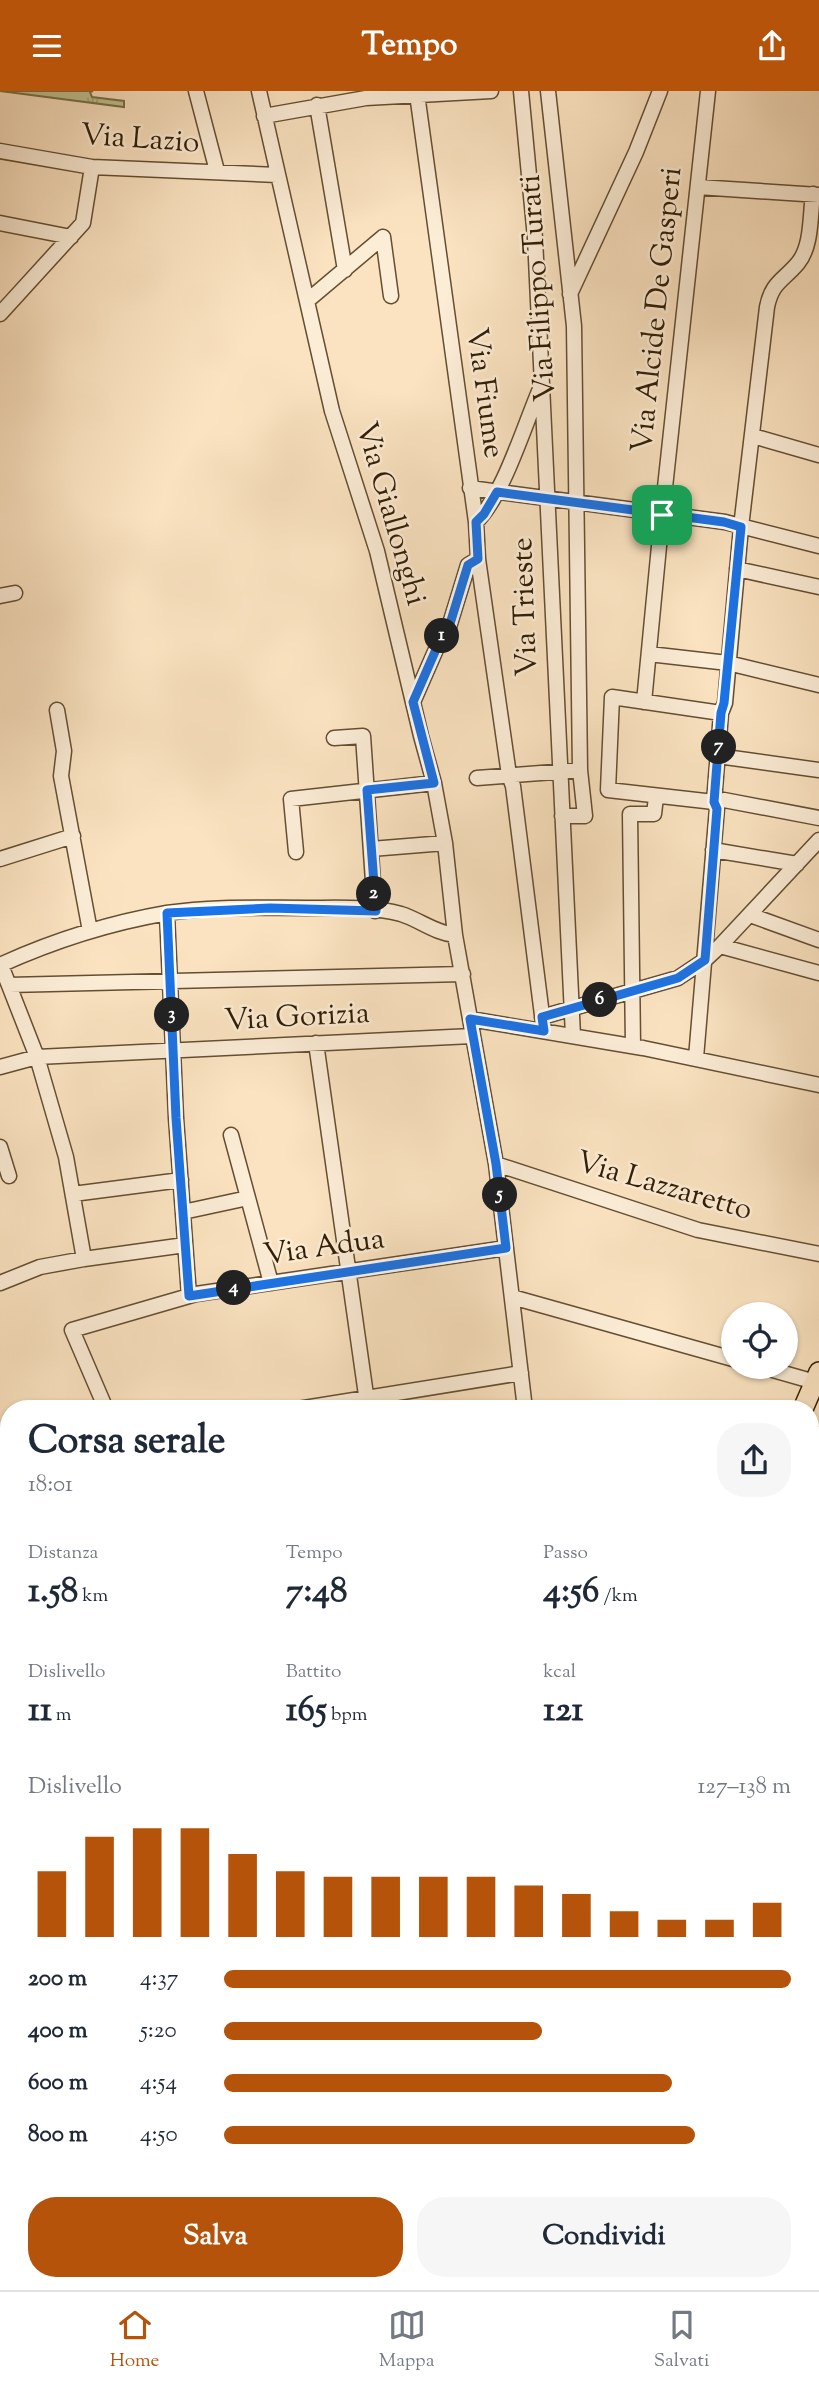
<!DOCTYPE html>
<html lang="it">
<head>
<meta charset="utf-8">
<style>
  body { margin:0; font-family:"Sorts Mill Goudy",serif; background:#f6f6f7; color:#1f2937; height:100vh; display:flex; flex-direction:column; font-size:26px; white-space:nowrap }
  * { box-sizing:border-box; margin:0 }
  p { font-size:23px; color:#747a83 }
  .icon { flex:none; width:38px; height:38px; fill:none; stroke:currentColor; stroke-width:2; stroke-linecap:round; stroke-linejoin:round }
  .map { position:relative; flex:1; overflow:hidden }
  .drawer { position:absolute; left:0px; top:1309px; width:819px; height:891px; display:flex; flex-direction:column; background:#fff; border-radius:28px 28px 0 0; box-shadow:0 2px 5px #0004 }
  .drawer>* { flex:none }
  .tools { position:absolute; left:721px; top:1211px; display:grid; gap:14px }
  .tools a { display:grid; place-items:center; width:77px; height:77px; border-radius:50%; background:#fff; box-shadow:0 2px 5px #0004; font-size:35px }
  .pin { position:absolute; display:grid; place-items:center; width:60px; height:60px; color:#fff; margin:-30px; border-radius:14px; box-shadow:0 4px 10px #0006 }
  .km { position:absolute; width:35px; height:35px; margin:-18px; border-radius:50%; background:#222; color:#fff; font-size:19px; line-height:35px; text-align:center }
  .round { display:grid; place-items:center; flex:none; width:74px; height:74px; border-radius:28px; background:#f6f6f7 }
  .summary { display:flex; align-items:center; justify-content:space-between; height:119px; padding:0 28px }
  h1 { font-size:38px; font-weight:700; line-height:52px }
  .figures { display:grid; grid-template-columns:repeat(3,1fr); gap:10px; height:119px; padding:7px 28px }
  .figures div { display:grid; align-content:center }
  .figures b { font-size:35px; font-weight:700 }
  .figures small { font-size:19px; font-weight:400 }
  .figures p { font-size:19px }
  .chart { height:196px; padding:14px 28px }
  .chart p { display:flex; justify-content:space-between }
  .chart svg { width:100%; height:126px; margin-top:7px; stroke:#b45309; stroke-width:6 }
  .cta { display:flex; gap:14px; margin-top:auto; padding:14px 28px }
  .cta a { flex:1; height:80px; border-radius:28px; background:#b45309; color:#fff; font-size:28px; font-weight:700; line-height:80px; text-align:center }
  .cta a+a { background:#f6f6f7; color:#1f2937 }
  ul { padding:0 28px; list-style:none; font-size:23px }
  li { display:grid; grid-template-columns:112px 84px 1fr; align-items:center; height:52px }
  li i { height:18px; border-radius:9px; background:#b45309 }
  header { display:flex; justify-content:space-between; align-items:center; height:91px; padding:0 28px; background:#b45309; color:#fff; font-size:32px; font-weight:700 }
  .menu { display:flex; justify-content:space-around; align-items:center; height:98px; border-top:2px solid #e0e1e3; background:#fff; font-size:19px; color:#747a83 }
  .menu a { display:grid; justify-items:center; gap:4px }
  .menu .active { color:#b45309 }
  .map>svg:first-child { display:block }
  .grass { fill:url(#grass-tufts); stroke:#7a704a; stroke-width:2 }
  .green { fill:#c1c391; stroke:#7a704a; stroke-width:2 }
  .lines { fill:none; stroke-linecap:round; stroke-linejoin:round }
  .minor-casing { stroke:#644e32; stroke-width:17 }
  .major-casing { stroke:#321c02; stroke-width:22 }
  .minor { stroke:#fcedd7; stroke-width:14 }
  .major { stroke:#fbe3c1; stroke-width:19 }
  .route-casing { stroke:#fff; stroke-width:14 }
  .route { stroke:#1a73e8; stroke-width:9 }
  .labels { text-anchor:middle; dominant-baseline:central; stroke-width:5; stroke-linejoin:round; paint-order:stroke }
  .street-label { font-size:30px; fill:#321c02; stroke:#fcedd7 }
</style>
</head>
<body>
<header><svg class="icon" aria-label="menu" viewBox="0 0 24 24"><path d="M4 6h16M4 12h16M4 18h16"/></svg>Tempo<svg class="icon" aria-label="share" viewBox="0 0 24 24"><path d="M12 15V3M7 8l5-5 5 5M5 13v7h14v-7"/></svg></header>
<div class="map">
<svg width="819" height="2199" viewBox="0 0 819 2199">
  <defs>
    <pattern id="grass-tufts" width="24" height="20" patternUnits="userSpaceOnUse" patternTransform="scale(1.75)"><rect width="24" height="20" fill="#c1c391"/><path d="M3 7l-1-3M5 7V3M7 7l1-3M15 17l-1-3M17 17v-4M19 17l1-3" fill="none" stroke="#a6a77b"/></pattern>
  </defs>
  <rect width="100%" height="100%" fill="#fbe3c1"/>
  <filter id="stains"><feTurbulence type="fractalNoise" baseFrequency=".00286" numOctaves="4"/><feColorMatrix values="0 0 0 0 .2 0 0 0 0 .09 0 0 0 0 .02 0 0 0 .5 -.17"/></filter>
  <radialGradient id="worn" r=".72"><stop offset=".6" stop-color="#630" stop-opacity="0"/><stop offset="1" stop-color="#630" stop-opacity=".3"/></radialGradient>
  <path class="grass" d="M0 0H93L90 1 92 6 124 10V16Z"/>
  <path class="green" d="M150 2191H205V2193L179 2199H152Z"/>
  <g class="lines">
    <g class="minor-casing">
      <path id="minor" d="M196 0 217 80
        M259 0 332 320 377 460 421 645 434 692 445 752 455 844 496 1073 525 1318
        M521 0 535 147 573 945
        M548 0 574 235 580 679 585 725H562
        M417 3 476 431 478 468 509 684 513 695 544 940
        M317 14 345 179
        M264 25 366 7 491 0
        M0 60 92 76 277 84
        M698 96 819 104
        M0 132 71 146
        M383 146 391 205
        M570 203 636 61 660 0
        M307 210 383 146
        M0 223 83 132 92 76
        M753 345 819 364
        M470 397 725 431 819 455
        M476 431C503 405 524 335 540 298
        M737 478 819 496
        M0 505 15 502
        M649 563 728 572 819 594
        M413 611 441 547 449 536 468 474 478 468
        M644 611 662 424 708 0
        M57 619 64 660 61 685 90 840
        M721 622 612 606 608 699 714 711 724 709 819 727
        M334 647 363 645 375 820
        M718 665 819 679
        M477 687 580 679
        M371 758 445 752
        M713 759 797 773
        M296 761 291 708 434 692
        M0 768 73 745
        M167 823 176 1027 189 1205
        M750 824 819 849
        M720 855 819 882
        M0 874C53 850 109 832 167 822 212 815 260 817 306 817 336 817 371 815 401 823 420 829 435 842 455 844
        M1 874 37 966 66 1066 84 1168
        M9 894 463 883
        M542 926 678 887 705 869 720 855 819 749
        M470 928 643 957 819 994
        M316 952 368 1318
        M633 955 630 723H654L656 706
        M696 967 717 717 714 711 721 622 725 612 741 436 767 216C772 191 783 190 798 172 812 155 810 125 813 103
        M0 976 37 966 472 945
        M231 1044 271 1192
        M0 1056 9 1085
        M496 1073 698 1139 819 1163
        M73 1103 181 1089
        M183 1121 248 1107
        M0 1192 40 1176 84 1168 185 1154
        M512 1206 733 1268
        M762 1276 815 1291
        M106 1318 72 1239 196 1203 506 1157
        M298 1318 521 1282
        M810 1341 819 1344
        M0 1490 9 1508
        M810 1510 819 1514
        M0 1539 9 1535
        M0 1636 9 1633
        M810 1650 819 1653
        M810 1759 819 1761
        M0 1809 9 1811
        M810 1900 819 1896
        M0 1955 9 1957
        M810 2010 819 2014
        M0 2089 9 2073
        M810 2182 819 2163
        M321 2191 335 2199
        M451 2191 459 2199
        M692 2191 709 2199
        M540 2199 551 2191
        M802 2199 806 2191"/>
    </g>
    <g class="major-casing">
      <path id="major" d="M803 1318 819 1281
        M810 1467 819 1412
        M338 2199 346 2191
        M684 2199 687 2191"/>
    </g>
    <use href="#minor" class="minor"/>
    <use href="#major" class="major"/>
  </g>
  <g class="lines">
    <g class="route-casing">
      <path id="route" d="M497 401 724 431 741 436 724 612 721 622 714 711 717 718 705 869 678 887 542 926 544 940 470 928 496 1073 506 1157 189 1205 176 1027 167 822 270 817 376 820 367 699 434 692 413 611 441 547 449 536 468 474 478 468 476 431 484 423Z"/>
    </g>
    <use href="#route" class="route"/>
  </g>
  <g class="labels">
    <g class="street-label">
      <text transform="translate(140 49) rotate(4)">Via Lazio</text>
      <text transform="translate(539 197) rotate(-94)">Via Filippo Turati</text>
      <text transform="translate(658 219) rotate(-84)">Via Alcide De Gasperi</text>
      <text transform="translate(484 302) rotate(82)">Via Fiume</text>
      <text transform="translate(390 423) rotate(74)">Via Giallonghi</text>
      <text transform="translate(526 516) rotate(-92)">Via Trieste</text>
      <text transform="translate(297 927) rotate(-3)">Via Gorizia</text>
      <text transform="translate(664 1096) rotate(16)">Via Lazzaretto</text>
      <text transform="translate(324 1157) rotate(-8)">Via Adua</text>
    </g>
  </g>
  <rect width="100%" height="100%" filter="url(#stains)"/>
  <rect width="100%" height="100%" fill="url(#worn)"/>
</svg>
<div class="tools">
<a><svg class="icon" aria-label="locate" viewBox="0 0 24 24"><circle cx="12" cy="12" r="6"/><path d="M12 2v4M12 18v4M2 12h4M18 12h4"/></svg></a>
</div>
<div class="pin" style="left:662px;top:424px;background:#1e9e55"><svg class="icon" aria-label="arrive" viewBox="0 0 24 24"><path d="M6 21V4h12l-3 4 3 4H6"/></svg></div>
<b class="km" style="left:442px;top:545px">1</b>
<b class="km" style="left:374px;top:803px">2</b>
<b class="km" style="left:172px;top:924px">3</b>
<b class="km" style="left:234px;top:1197px">4</b>
<b class="km" style="left:500px;top:1104px">5</b>
<b class="km" style="left:600px;top:909px">6</b>
<b class="km" style="left:719px;top:656px">7</b>
<section class="drawer">
<div class="summary"><div><h1>Corsa serale</h1><p>18:01</p></div><a class="round"><svg class="icon" aria-label="share" viewBox="0 0 24 24"><path d="M12 15V3M7 8l5-5 5 5M5 13v7h14v-7"/></svg></a></div>
<div class="figures">
<div><p>Distanza</p><b>1.58<small> km</small></b></div>
<div><p>Tempo</p><b>7:48</b></div>
<div><p>Passo</p><b>4:56<small> /km</small></b></div>
</div>
<div class="figures">
<div><p>Dislivello</p><b>11<small> m</small></b></div>
<div><p>Battito</p><b>165<small> bpm</small></b></div>
<div><p>kcal</p><b>121</b></div>
</div>
<div class="chart"><p><span>Dislivello</span>127–138 m</p>
<svg viewBox="0 0 160 44" preserveAspectRatio="none"><path d="M5 44V21M15 44V9M25 44V6M35 44V6M45 44V15M55 44V21M65 44V23M75 44V23M85 44V23M95 44V23M105 44V26M115 44V29M125 44V35M135 44V38M145 44V38M155 44V32"/></svg>
</div>
<ul>
<li><b>200 m</b>4:37<i style="width:100%"></i></li>
<li><b>400 m</b>5:20<i style="width:56%"></i></li>
<li><b>600 m</b>4:54<i style="width:79%"></i></li>
<li><b>800 m</b>4:50<i style="width:83%"></i></li>
</ul>
<div class="cta"><a>Salva</a><a>Condividi</a></div>
</section>
</div>
<nav class="menu">
<a class="active"><svg class="icon" aria-label="home" viewBox="0 0 24 24"><path d="M3 11l9-7 9 7M6 9v11h12V9"/></svg>Home</a>
<a><svg class="icon" aria-label="map" viewBox="0 0 24 24"><path d="M3 6l6-2 6 2 6-2v14l-6 2-6-2-6 2zM9 4v14M15 6v14"/></svg>Mappa</a>
<a><svg class="icon" aria-label="saved" viewBox="0 0 24 24"><path d="M7 4h10v16l-5-4-5 4z"/></svg>Salvati</a>
</nav>
</body>
</html>
